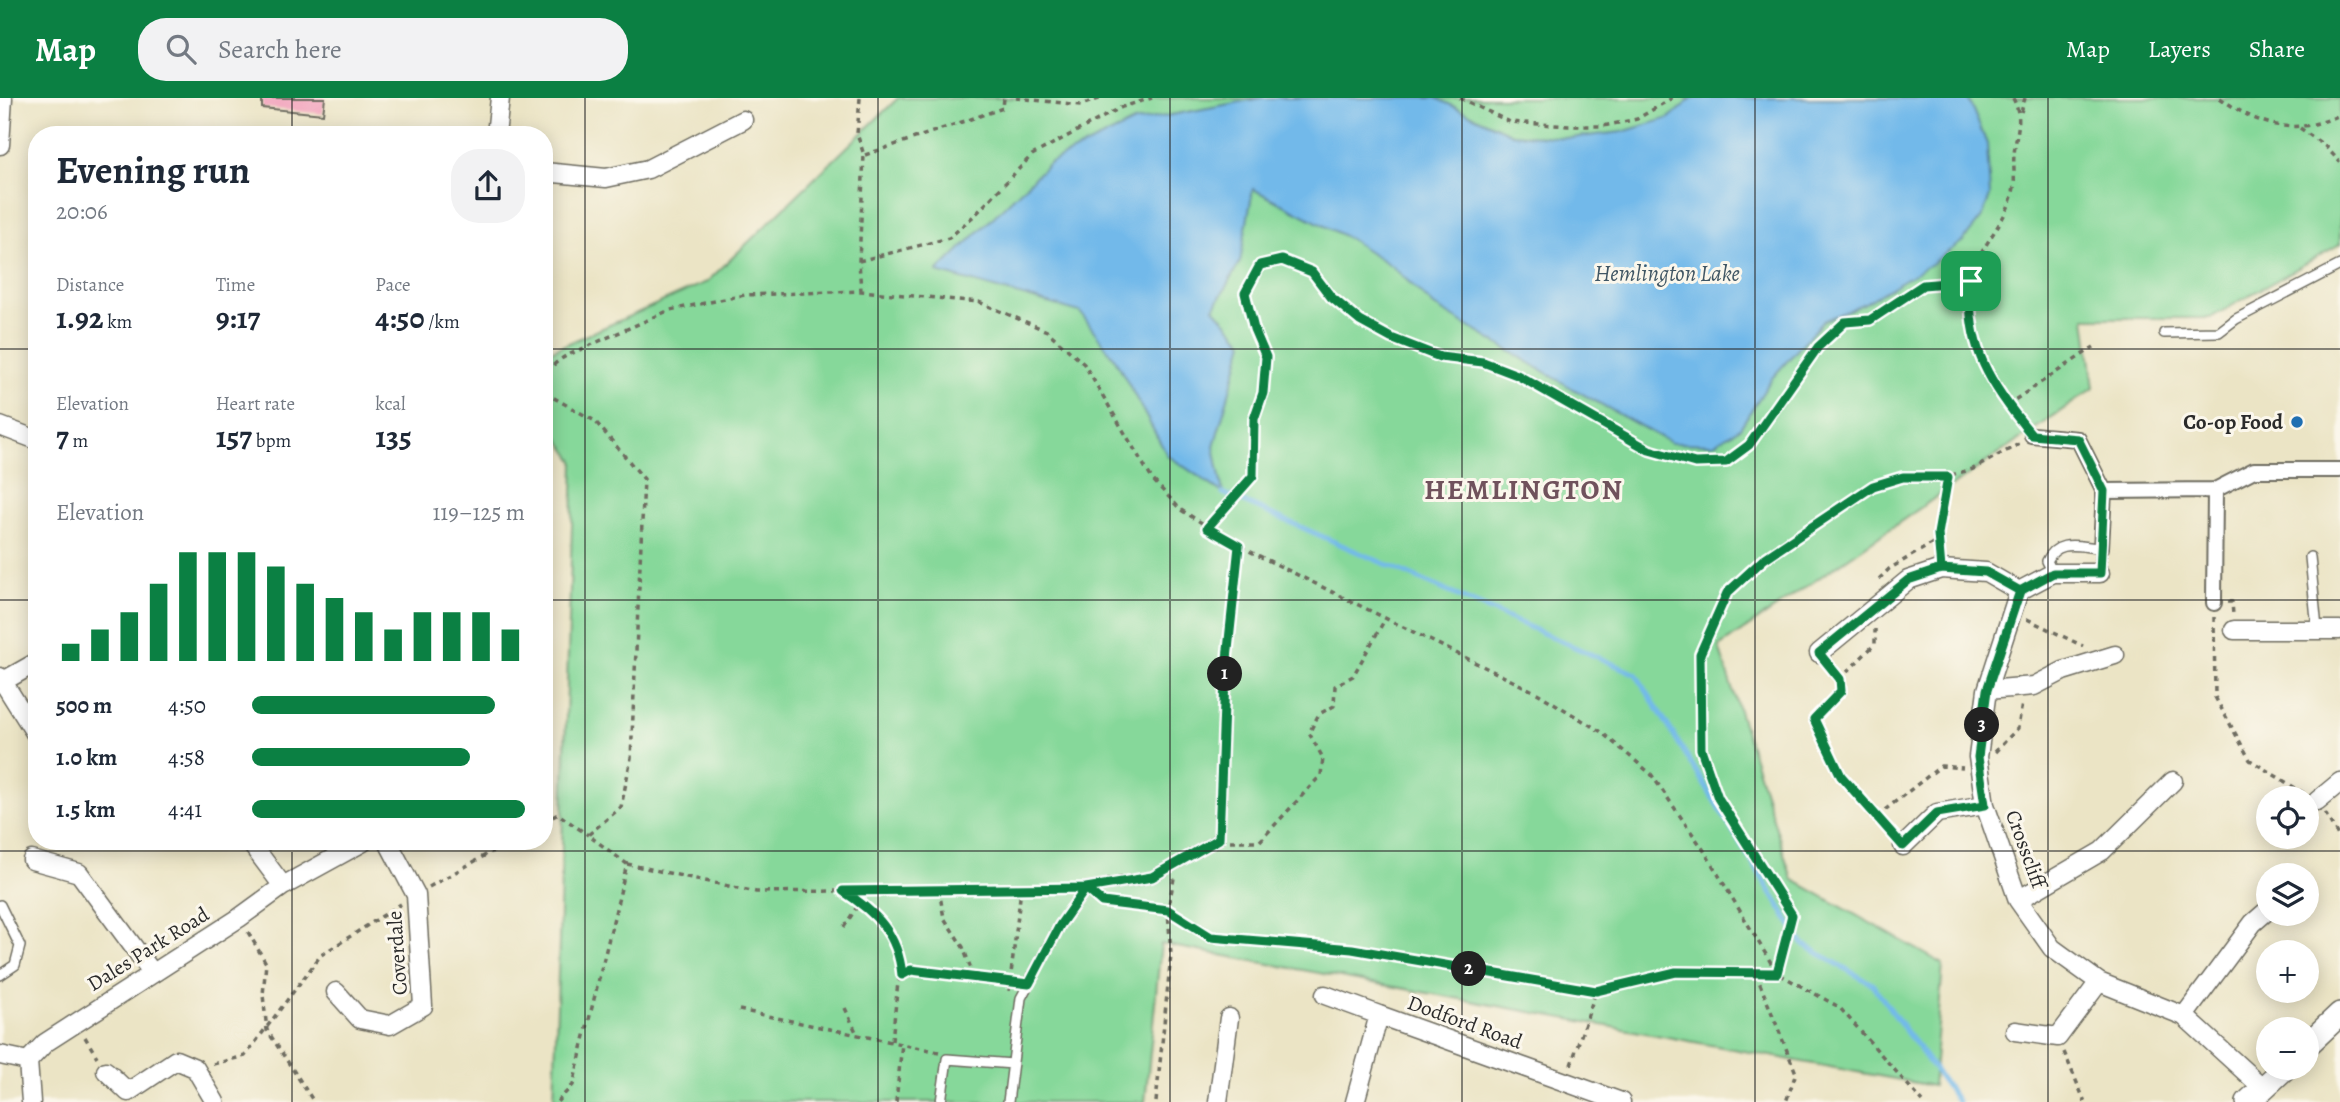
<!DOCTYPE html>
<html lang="en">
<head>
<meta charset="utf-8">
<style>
  body { margin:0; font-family:Alegreya,serif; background:#f2f2f3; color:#1f2937; height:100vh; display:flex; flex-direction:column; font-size:26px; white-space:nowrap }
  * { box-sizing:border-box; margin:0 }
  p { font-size:23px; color:#747a83 }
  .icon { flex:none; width:38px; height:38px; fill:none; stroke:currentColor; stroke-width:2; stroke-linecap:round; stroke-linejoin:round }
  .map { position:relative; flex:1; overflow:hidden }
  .sheet { position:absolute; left:28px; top:28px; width:525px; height:724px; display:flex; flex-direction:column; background:#fff; border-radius:28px; box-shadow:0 4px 18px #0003 }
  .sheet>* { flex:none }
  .controls { position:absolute; left:2256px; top:688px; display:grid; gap:14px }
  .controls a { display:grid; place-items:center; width:63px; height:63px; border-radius:50%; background:#fff; box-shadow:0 4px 18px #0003; font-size:35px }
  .pin { position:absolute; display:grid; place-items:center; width:60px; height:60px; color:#fff; margin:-30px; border-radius:14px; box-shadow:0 4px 10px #0006 }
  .km { position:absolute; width:35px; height:35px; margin:-18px; border-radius:50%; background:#222; color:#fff; font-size:19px; line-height:35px; text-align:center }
  .round { display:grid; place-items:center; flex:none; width:74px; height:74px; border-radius:28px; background:#f2f2f3 }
  .overview { display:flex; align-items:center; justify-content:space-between; height:119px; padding:0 28px }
  h1 { font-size:38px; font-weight:600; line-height:52px }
  .stats { display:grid; grid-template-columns:repeat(3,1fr); gap:10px; height:119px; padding:7px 28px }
  .stats div { display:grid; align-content:center }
  .stats b { font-size:30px; font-weight:600 }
  .stats small { font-size:19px; font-weight:400 }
  .stats p { font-size:19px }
  .chart { height:196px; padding:14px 28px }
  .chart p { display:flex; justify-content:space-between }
  .chart svg { width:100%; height:126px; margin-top:7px; stroke:#0b8043; stroke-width:6 }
  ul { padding:0 28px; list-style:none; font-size:23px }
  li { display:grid; grid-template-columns:112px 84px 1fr; align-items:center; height:52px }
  li i { height:18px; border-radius:9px; background:#0b8043 }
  header { display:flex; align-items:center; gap:42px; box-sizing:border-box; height:98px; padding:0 35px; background:#0b8043; color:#fff }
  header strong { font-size:33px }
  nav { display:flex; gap:38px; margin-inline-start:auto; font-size:24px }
  .search { width:490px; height:63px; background:#f2f2f3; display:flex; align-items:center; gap:18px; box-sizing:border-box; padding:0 24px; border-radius:28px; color:#747a83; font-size:26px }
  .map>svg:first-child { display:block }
  .green { fill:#86d89a; stroke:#588262; stroke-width:2 }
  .water { fill:#72b9ea; stroke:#4e728a; stroke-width:2 }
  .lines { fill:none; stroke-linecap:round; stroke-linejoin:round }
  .stream { stroke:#72b9ea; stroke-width:5 }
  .building { fill:#f19bb8 }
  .service-casing { stroke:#6e6c61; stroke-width:12 }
  .pedestrian-casing { stroke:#6e6c61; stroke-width:18 }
  .minor-casing { stroke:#6e6c61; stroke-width:21 }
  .tertiary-casing { stroke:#6e6c61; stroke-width:26 }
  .path { stroke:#6e6c61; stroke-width:3.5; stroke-dasharray:5 5; stroke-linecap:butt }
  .service { stroke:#fff; stroke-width:9 }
  .pedestrian { stroke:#fff; stroke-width:14 }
  .minor { stroke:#fff; stroke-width:18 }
  .tertiary { stroke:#fff; stroke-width:23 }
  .route-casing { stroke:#fff; stroke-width:14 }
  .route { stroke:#0b8043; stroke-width:9 }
  .grid { fill:none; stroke:#2b2b2b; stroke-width:2; stroke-opacity:0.55 }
  .poi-dot { fill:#1f6fb2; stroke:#fbf7ec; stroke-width:2.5 }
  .labels { text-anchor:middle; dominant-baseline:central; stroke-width:6; stroke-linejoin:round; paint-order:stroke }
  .poi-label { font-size:21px; font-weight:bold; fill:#2b2b2b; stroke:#fbf7ec; text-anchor:end }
  .street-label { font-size:21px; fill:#2b2b2b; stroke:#fbf7ec }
  .water-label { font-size:23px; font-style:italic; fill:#405664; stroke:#fbf7ec }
  .district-label { font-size:28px; font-weight:bold; letter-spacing:2px; fill:#70525c; stroke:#fbf7ec }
</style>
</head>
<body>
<header>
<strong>Map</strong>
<div class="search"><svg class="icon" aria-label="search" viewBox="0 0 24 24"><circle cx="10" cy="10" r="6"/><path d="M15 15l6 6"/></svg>Search here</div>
<nav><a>Map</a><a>Layers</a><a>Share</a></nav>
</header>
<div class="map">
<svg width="2340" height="1004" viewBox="0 0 2340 1004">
  <rect width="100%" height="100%" fill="#fbf7ec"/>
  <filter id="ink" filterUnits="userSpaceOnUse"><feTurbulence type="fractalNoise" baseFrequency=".0143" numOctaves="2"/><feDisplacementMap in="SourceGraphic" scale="14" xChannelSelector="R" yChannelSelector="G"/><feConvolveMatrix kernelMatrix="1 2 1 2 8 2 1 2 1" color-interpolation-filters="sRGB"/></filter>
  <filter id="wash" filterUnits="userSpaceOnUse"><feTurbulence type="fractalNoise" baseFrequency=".00686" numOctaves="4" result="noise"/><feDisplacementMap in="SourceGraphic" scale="28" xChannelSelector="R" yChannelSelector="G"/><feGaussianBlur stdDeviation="1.57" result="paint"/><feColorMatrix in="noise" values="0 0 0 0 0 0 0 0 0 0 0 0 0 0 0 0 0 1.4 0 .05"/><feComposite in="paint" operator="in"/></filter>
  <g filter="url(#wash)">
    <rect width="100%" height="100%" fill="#ebe4c5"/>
    <path class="green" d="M898 0H2340V146L2210 220H2085L2094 290 1719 549 1792 781 1943 866 1933 988 1161 846 1145 1004H554L574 363 544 319V256L707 184Z"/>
    <path class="water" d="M1261 0H1436L1512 36 1570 40 1622 34 1669 20 1692 0H1968L1987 46 1990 98 1982 119 1963 143 1931 166 1865 205 1823 223 1772 280 1740 330 1714 346 1671 345 1575 292 1434 208 1393 169 1350 141 1253 91 1240 164 1214 210 1244 244 1214 348 1223 395 1167 357 1116 263 1080 214 937 174 1049 65 1134 24Z"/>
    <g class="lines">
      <path class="stream" d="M1223 395 1636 576 1803 846 1872 886 1958 1004"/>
    </g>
    <g id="blocks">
      <path class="building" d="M262 0H325L323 16 262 10Z"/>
    </g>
  </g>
  <g filter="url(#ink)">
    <use href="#blocks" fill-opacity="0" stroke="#6e6c61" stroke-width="2"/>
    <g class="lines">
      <g class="service-casing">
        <path id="service" d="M2164 235 2219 234 2236 221 2340 167
          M2310 459 2317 531
          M2053 475 2047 463C2058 440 2079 449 2101 450L2100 475
          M0 807 20 848 15 867 0 877
          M941 1004 947 961 1013 966
          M1008 1004 1021 900 1060 827 1086 790 1152 779 1219 741 1225 580"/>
      </g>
      <g class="pedestrian-casing">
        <path id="pedestrian" d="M2032 337 2078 341 2104 393 2215 392 2214 505
          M2215 392 2254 372H2340
          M2101 450 2104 393"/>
      </g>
      <g class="minor-casing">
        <path id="minor" d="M496 37 500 0
          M0 47 3 0
          M544 74 606 80 648 71 743 22
          M0 328 37 342
          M2100 475H2053L2019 493 1987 592 1978 659 1985 707 2018 802 2052 850 2099 884 2184 918 2263 990
          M2234 532H2340
          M1819 555 1908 482 1941 471 1986 474 2019 493
          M0 579 37 638
          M0 585 37 564
          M1987 592 2034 588 2063 573 2115 557
          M2317 703 2340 684
          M1903 748 1937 715 1985 707
          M32 762 79 775 152 874
          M283 788 363 744
          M2018 802 2102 753 2173 683
          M336 894 360 921 390 927 423 908 416 797 388 744
          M1325 897 1379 917
          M2184 918 2253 825 2268 812
          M2015 933 2058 939 2099 884
          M0 957 28 963
          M106 973 128 994 176 962 195 970 215 1004
          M31 1004 28 963 45 945 239 820 283 788 250 744
          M1218 1004 1229 920
          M1355 1004 1379 917 1621 1004"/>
      </g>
      <g class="tertiary-casing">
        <path id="tertiary" d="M2306 948 2340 916
          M2248 1004 2285 970"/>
      </g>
      <path class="path" d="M860 0 857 36 864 57 859 163 861 193
        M1016 0 1081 7 1102 0
        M1460 0 1510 24 1569 28H1603L1637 21 1672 0
        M2013 0C2024 23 2016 32 2014 57 2013 67 2015 78 2014 89 2010 115 1993 133 1981 156 1951 218 1984 280 2024 327
        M2220 0C2260 29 2294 38 2340 17
        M2021 14 2025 0
        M2300 30 2325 48 2340 64
        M865 57 1003 10 1004 0
        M859 163 949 140 977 115 1032 57 1122 9 1152 0
        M544 295C546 275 549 267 568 257L670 212 745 197 861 193 979 204 1047 233 1084 266 1152 381 1181 412 1239 448 1537 595 1600 633 1651 676 1703 751 1777 875 1839 909 1923 1004
        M545 295 595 323 644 381 631 660 621 709 588 737 627 766 573 987 557 1004
        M2007 307 2094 249
        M1207 430 1253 378 1254 321 1263 295 1266 259 1254 231 1245 195 1260 167 1282 161 1313 174 1331 199 1360 223 1391 240 1440 259 1483 264 1517 277 1649 352 1695 365 1725 364 1749 347 1818 249 1845 224 1870 222 1923 187 1971 183
        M1940 456 1938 436 1947 378
        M1879 481 1889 471 1938 442
        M2228 504H2232L2233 517
        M2214 519 2215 599 2250 662 2305 696
        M2027 521 2083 548
        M1226 568 1239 448
        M1829 568 1840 581 1841 593 1814 621 1841 678 1893 737
        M1840 581 1875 546V531
        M1995 654 2018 630 2022 605
        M2325 715 2340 741
        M1877 718 1941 668 1963 670
        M544 724 558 716 588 737
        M1230 743H1260L1321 677 1323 660 1309 635 1319 616 1334 608 1335 588 1353 578 1384 523
        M627 766 756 794 1072 790
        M429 789 509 744
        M939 792 944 820 963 849 974 879
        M845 794C878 815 898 837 902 877
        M1097 799 1102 804 1168 812 1211 839 1352 851 1596 893 1676 874 1777 875 1792 817 1718 700 1701 651 1700 556 1711 527 1727 495 1764 461 1873 388 1903 378H1947L1973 371 2019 346
        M844 829 867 793
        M248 834 266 865 263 897 267 932 314 1004
        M1756 876 1796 975 1786 1004
        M1009 893 1021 791
        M845 910 857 936
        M739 912 939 954
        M85 939 97 959
        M892 943 898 884 902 877 911 872 1016 884
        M2064 954 2085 1004
        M213 966 245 958 321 857 401 806
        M1571 967 1596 893
        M896 1004 902 945
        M1156 1004 1171 857 1168 812 1174 780"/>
      <use href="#service" class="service"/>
      <use href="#pedestrian" class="pedestrian"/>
      <use href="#minor" class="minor"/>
      <use href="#tertiary" class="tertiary"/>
    </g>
  </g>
  <g class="lines" filter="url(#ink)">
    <g class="route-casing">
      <path id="route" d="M1971 183 1923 187 1870 222 1845 224 1818 249 1749 347 1726 364 1695 365 1649 352 1517 277 1483 264 1440 259 1391 240 1360 223 1331 199 1312 174 1282 162 1260 167 1245 195 1254 231 1266 259 1263 295 1254 321 1253 378 1207 430 1239 448 1225 580 1219 741 1152 779 1086 790 843 793C877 815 898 836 902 877L911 872 1029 886 1060 827 1086 790 1102 804 1168 812 1211 839 1352 851 1596 893 1676 874 1777 875 1792 817 1718 700 1701 651 1700 556 1727 495 1764 461 1873 388 1903 379H1948L1938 436 1941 471 1986 474 2020 493 1987 592 1978 659 1985 707 1937 715 1903 748 1841 678 1814 621 1841 593 1840 581 1819 555 1908 482 1941 471 1986 474 2020 493 2053 475H2100L2104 393 2078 341 2032 337C1991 288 1965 249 1971 183"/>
    </g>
    <use href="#route" class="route"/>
  </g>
  <path class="grid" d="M292 0V37M585 0V1004M878 0V1004M1170 0V1004M1462 0V1004M1755 0V1004M2048 0V1004M0 251H37M544 251H2340M0 502H37M544 502H2340M292 744V1004M0 753H2340"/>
  <circle class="poi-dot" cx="2297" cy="324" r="7"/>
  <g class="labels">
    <g class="poi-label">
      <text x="2283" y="324">Co-op Food</text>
    </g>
    <g class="street-label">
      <text transform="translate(2026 751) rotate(70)">Crosscliff</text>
      <text transform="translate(148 851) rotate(-32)">Dales Park Road</text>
      <text transform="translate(397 855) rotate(-94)">Coverdale</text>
      <text transform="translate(1465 924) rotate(20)">Dodford Road</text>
    </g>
    <g class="water-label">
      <text x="1667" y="175">Hemlington Lake</text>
    </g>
    <g class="district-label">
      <text x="1524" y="392">HEMLINGTON</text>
    </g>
  </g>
</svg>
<div class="controls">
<a><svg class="icon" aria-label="locate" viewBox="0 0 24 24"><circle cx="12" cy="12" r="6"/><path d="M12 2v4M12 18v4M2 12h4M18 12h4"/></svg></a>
<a><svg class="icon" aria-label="layers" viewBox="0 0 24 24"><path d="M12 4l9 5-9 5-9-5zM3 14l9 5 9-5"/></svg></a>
<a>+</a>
<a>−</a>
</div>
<div class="pin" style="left:1971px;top:183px;background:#1e9e55"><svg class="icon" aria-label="arrive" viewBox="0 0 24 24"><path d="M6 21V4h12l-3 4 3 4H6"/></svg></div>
<b class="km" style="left:1225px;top:576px">1</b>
<b class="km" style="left:1469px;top:871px">2</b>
<b class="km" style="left:1982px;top:627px">3</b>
<section class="sheet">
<div class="overview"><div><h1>Evening run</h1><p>20:06</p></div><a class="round"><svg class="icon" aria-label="share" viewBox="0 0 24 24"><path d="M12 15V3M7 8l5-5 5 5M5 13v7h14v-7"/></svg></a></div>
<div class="stats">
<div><p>Distance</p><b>1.92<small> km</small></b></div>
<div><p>Time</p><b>9:17</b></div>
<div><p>Pace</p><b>4:50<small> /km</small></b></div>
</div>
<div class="stats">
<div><p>Elevation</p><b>7<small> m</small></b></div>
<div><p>Heart rate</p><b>157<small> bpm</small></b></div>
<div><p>kcal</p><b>135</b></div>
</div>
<div class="chart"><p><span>Elevation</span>119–125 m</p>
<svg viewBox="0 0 160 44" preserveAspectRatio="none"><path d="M5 44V38M15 44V33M25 44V27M35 44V17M45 44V6M55 44V6M65 44V6M75 44V11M85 44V17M95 44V22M105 44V27M115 44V33M125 44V27M135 44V27M145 44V27M155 44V33"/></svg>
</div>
<ul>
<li><b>500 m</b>4:50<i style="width:89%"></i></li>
<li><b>1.0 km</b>4:58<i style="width:80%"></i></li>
<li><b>1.5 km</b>4:41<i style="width:100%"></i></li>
</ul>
</section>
</div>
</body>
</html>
